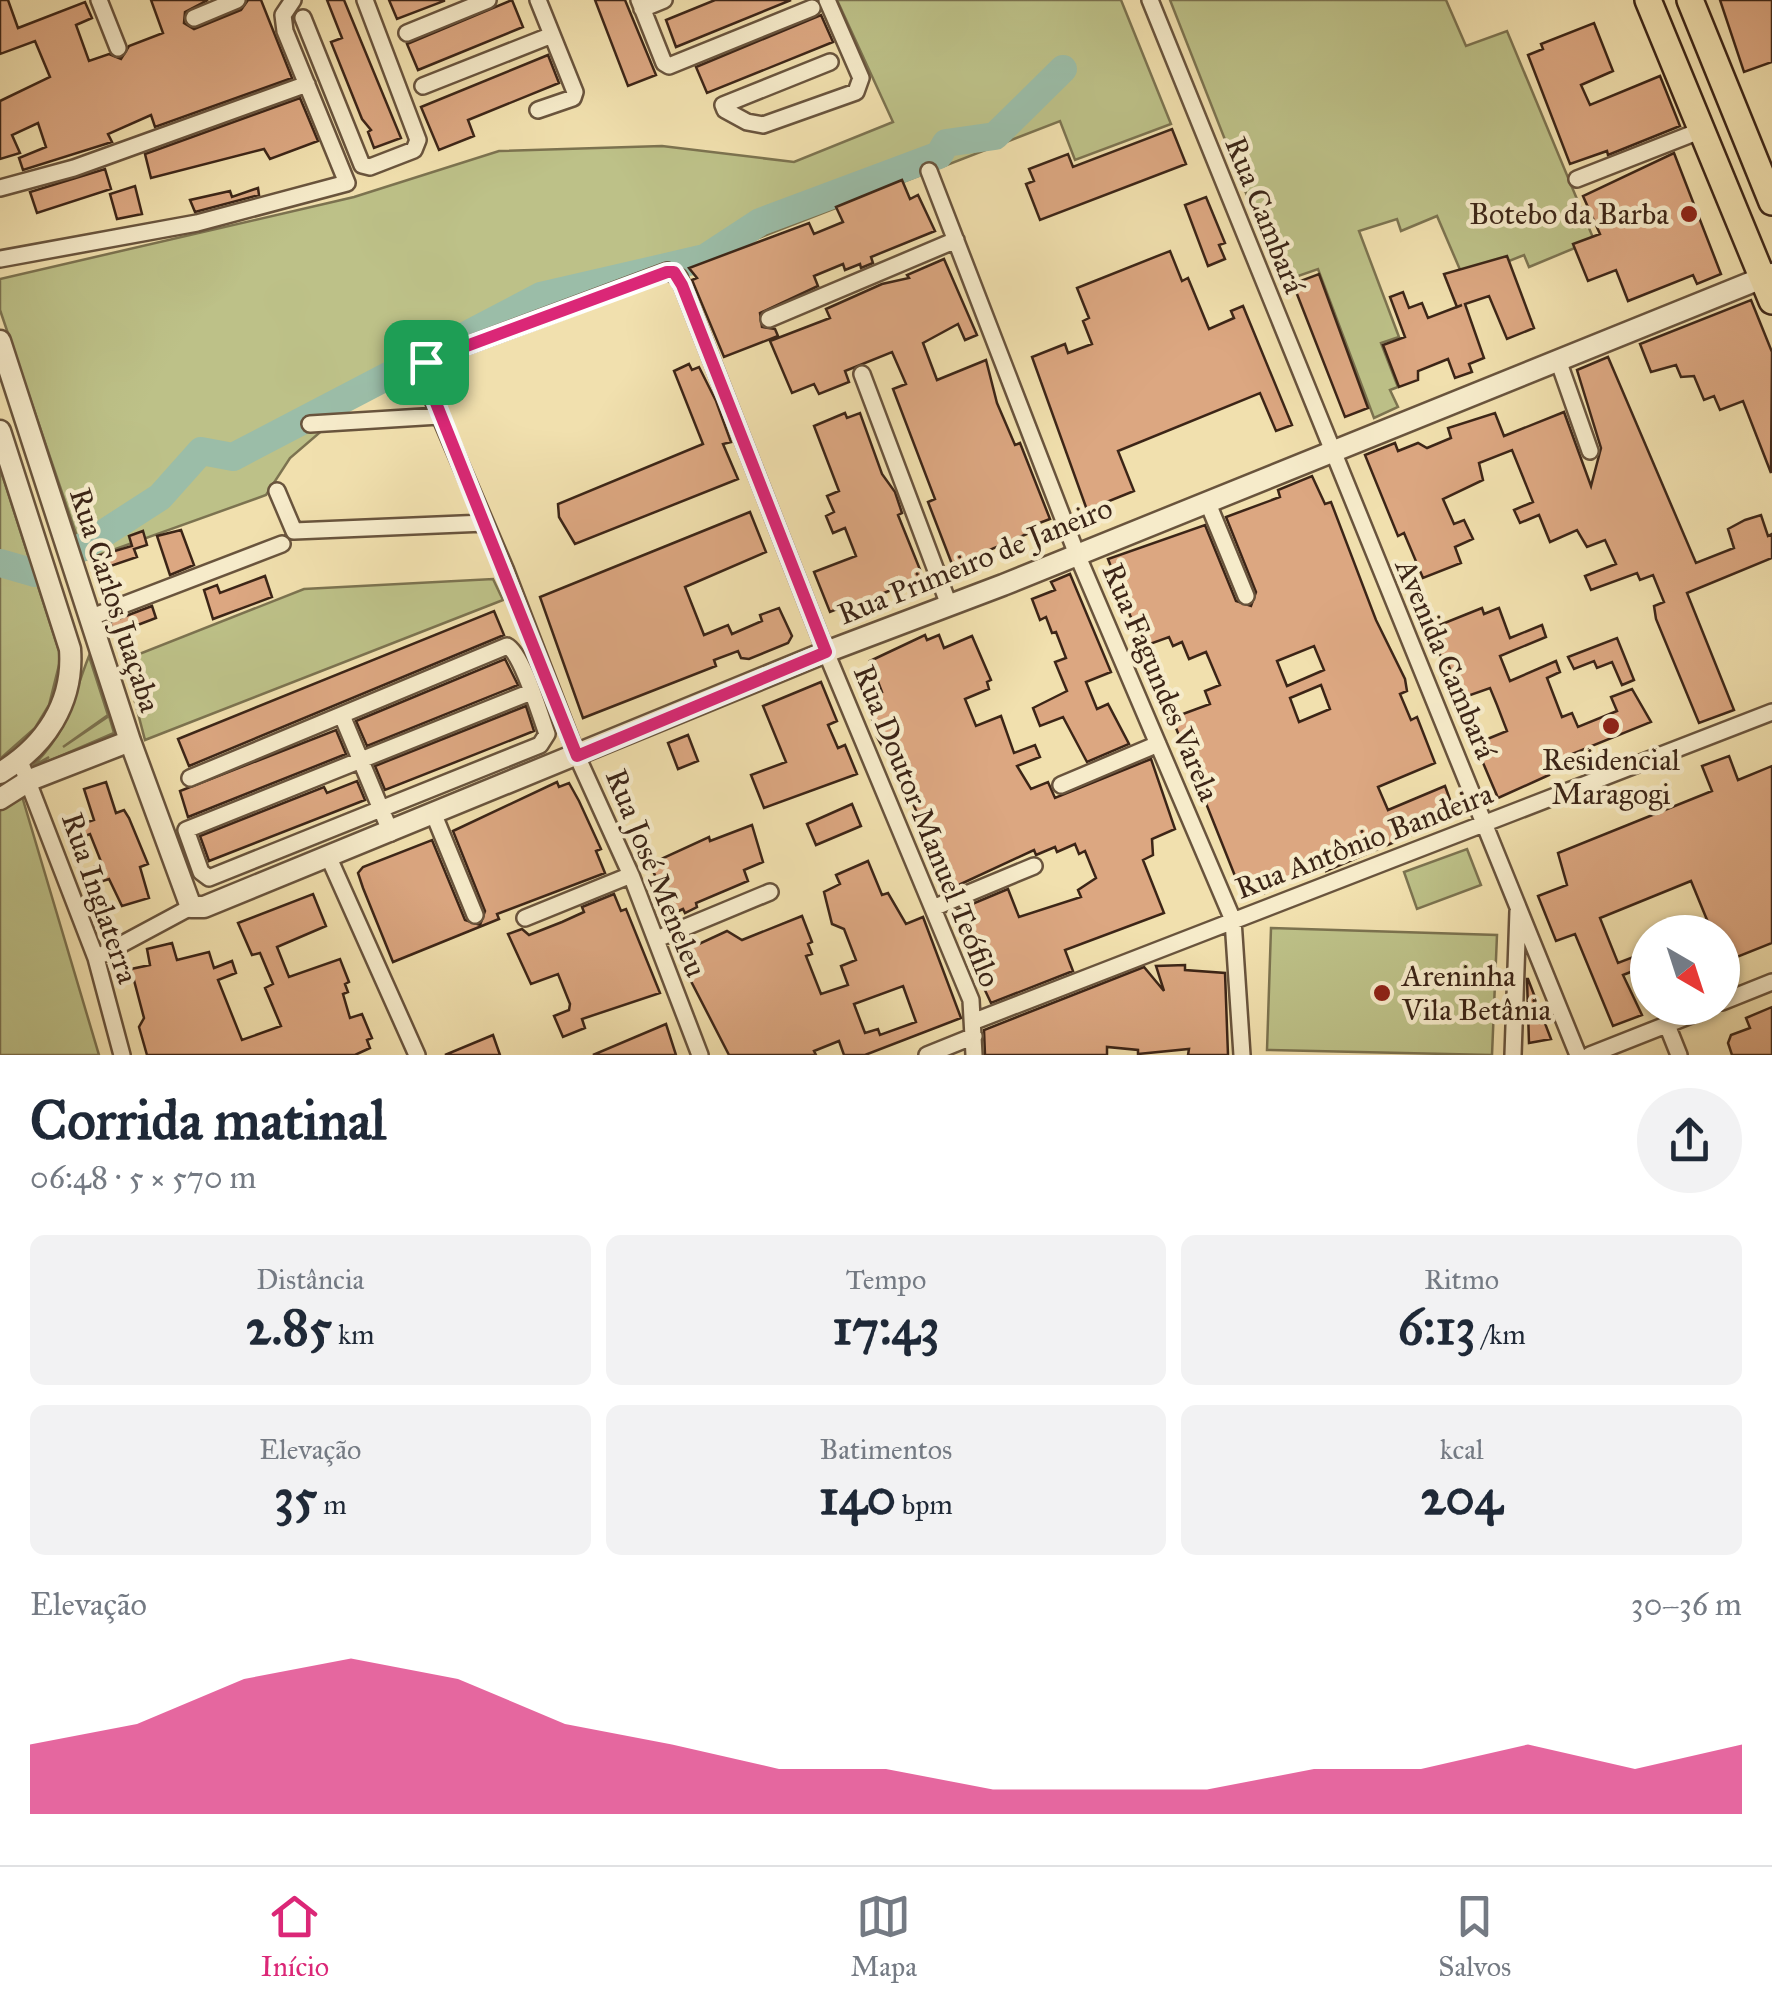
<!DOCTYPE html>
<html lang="pt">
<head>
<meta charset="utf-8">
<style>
  body { margin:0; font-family:"IM FELL Great Primer",serif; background:#f2f2f3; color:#1f2937; height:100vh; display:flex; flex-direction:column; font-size:38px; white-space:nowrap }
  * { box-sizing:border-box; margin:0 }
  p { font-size:32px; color:#747a83 }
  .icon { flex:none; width:55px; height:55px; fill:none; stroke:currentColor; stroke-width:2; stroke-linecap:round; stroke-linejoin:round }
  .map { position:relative; height:1055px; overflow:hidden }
  .side { display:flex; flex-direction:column; background:#fff; flex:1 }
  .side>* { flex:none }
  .needle { width:65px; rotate:141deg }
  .fabs { position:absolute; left:1630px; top:915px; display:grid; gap:20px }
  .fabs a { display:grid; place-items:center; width:110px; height:110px; border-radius:50%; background:#fff; box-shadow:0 2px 8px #0004; font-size:50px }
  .pin { position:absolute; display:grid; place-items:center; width:85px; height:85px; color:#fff; margin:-42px; border-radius:20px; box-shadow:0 5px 15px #0006 }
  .round { display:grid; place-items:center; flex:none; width:105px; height:105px; border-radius:52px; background:#f2f2f3 }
  .head { display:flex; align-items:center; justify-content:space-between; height:170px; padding:0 30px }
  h1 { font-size:55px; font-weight:800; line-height:75px }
  .metrics { display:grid; grid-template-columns:repeat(3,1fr); gap:15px; height:170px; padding:10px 30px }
  .metrics div { display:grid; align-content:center; border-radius:15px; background:#f2f2f3; text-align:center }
  .metrics b { font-size:50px; font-weight:800 }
  .metrics small { font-size:28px; font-weight:400 }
  .metrics p { font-size:28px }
  .chart { height:280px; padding:20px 30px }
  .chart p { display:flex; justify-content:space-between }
  .chart svg { width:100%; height:180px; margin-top:10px; fill:#db2777; opacity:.7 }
  .tabs { display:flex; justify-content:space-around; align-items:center; height:140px; border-top:2px solid #e0e1e3; background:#fff; font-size:28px; color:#747a83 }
  .tabs a { display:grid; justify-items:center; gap:5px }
  .tabs .on { color:#db2777 }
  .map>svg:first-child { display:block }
  .green { fill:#bdc188; stroke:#7c7350; stroke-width:2.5 }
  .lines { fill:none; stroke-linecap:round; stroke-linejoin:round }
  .river { stroke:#9bbda8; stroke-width:28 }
  .building { fill:#dca781; stroke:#3c2517; stroke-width:2.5; fill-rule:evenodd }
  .minor-casing { stroke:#69543d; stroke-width:20 }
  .tertiary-casing { stroke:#69543d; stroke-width:25 }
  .primary-casing { stroke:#3c2517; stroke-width:30 }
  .minor { stroke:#f6ebca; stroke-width:15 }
  .tertiary { stroke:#f6ebca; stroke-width:20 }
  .primary { stroke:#f1e0ae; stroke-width:25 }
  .route-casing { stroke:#fff; stroke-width:20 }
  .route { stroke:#db2777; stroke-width:12 }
  .poi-dot { fill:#8f2418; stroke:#f6ebca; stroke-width:4 }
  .labels { text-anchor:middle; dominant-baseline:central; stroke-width:9; stroke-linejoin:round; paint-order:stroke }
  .poi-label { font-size:30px; fill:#3c2517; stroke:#f6ebca; text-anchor:end }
  .street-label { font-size:30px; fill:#3c2517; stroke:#f6ebca }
</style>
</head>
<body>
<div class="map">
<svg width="1772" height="1055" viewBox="0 0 1772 1055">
  <rect width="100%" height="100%" fill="#f1e0ae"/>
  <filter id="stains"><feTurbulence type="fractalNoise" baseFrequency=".002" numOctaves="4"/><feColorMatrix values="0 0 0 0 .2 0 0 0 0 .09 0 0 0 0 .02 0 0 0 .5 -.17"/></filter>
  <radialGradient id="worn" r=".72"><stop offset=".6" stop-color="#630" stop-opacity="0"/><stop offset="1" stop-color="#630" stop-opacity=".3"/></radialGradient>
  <path class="green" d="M837 0H1121L1171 124 1075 160 1060 121 509 335 354 403 290 458 266 495 85 560 0 310V279L354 197 499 151 662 146 794 162 893 122Z
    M1170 0H1446L1466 46 1507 31 1594 240 1529 267 1524 255 1464 279 1437 216 1401 231 1397 219 1359 231 1399 337 1381 343 1398 387 1390 390 1398 407 1374 418 1318 269 1281 282Z
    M0 468 61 657 49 705 35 728 0 759Z
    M493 579 503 600 145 740 124 660 304 589Z
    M89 656 108 715 63 747 109 716 114 733 35 767 49 757 33 766C72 726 70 703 89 656Z
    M21 793 99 1055H0V806Z
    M1467 849 1481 885 1417 909 1404 872Z
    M1271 928 1497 935 1492 1055 1267 1050Z"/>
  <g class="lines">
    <path class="river" d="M81 548 160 497 201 451 233 457 541 296 705 258 760 222 939 155 946 143 995 136 1063 69
      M0 563 35 573"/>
  </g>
  <path class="building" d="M0 0H8L18 28 85 2 92 18 76 25 89 61 109 54 121 59 129 46 163 33 151 0H208L185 12 184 23 194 29 241 10 248 0H261L292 78 155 127 151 115 108 134 112 142 23 170 19 158 46 147 38 123 12 135 20 153 0 159V101L50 77 35 41 0 54Z
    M327 0H344L401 138 374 148 368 132 371 130 362 119 331 42 342 38Z
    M389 0H444V1L397 19Z
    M512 0 523 27 418 70 407 44Z
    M595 0H625L656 75 628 86Z
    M715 0H791L676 47 666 20Z
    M1720 0H1772V62L1744 72Z
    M821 15 833 42 707 93 696 67Z
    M1594 23 1613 71 1581 85 1590 105 1660 76 1680 126 1608 155 1607 151 1570 164 1528 55 1543 49 1541 44Z
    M548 55 559 83 468 120 474 136 439 150 421 107Z
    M300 98 318 141 270 159 264 149 151 178 145 154Z
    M1172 129 1186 164 1040 220 1026 184 1034 181 1029 169 1068 154 1073 167Z
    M1674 153 1721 274 1697 284 1693 275 1628 301 1616 270 1588 281 1573 244 1600 234 1583 196Z
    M105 169 111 189 37 213 30 192Z
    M902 180 910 199 918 195 935 231 871 257 873 263 861 268 860 264 845 270 843 264 814 276 818 286 760 313 762 327 775 329 778 336 724 357 692 280 697 278 689 268 809 223 814 234 843 222 836 207Z
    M135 186 142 214 117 219 110 194Z
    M258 188 259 195 195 212 190 200 230 191 232 197Z
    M1206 197 1225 243 1219 245 1225 259 1208 266 1185 205Z
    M1170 251 1182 281 1188 278 1209 329 1234 318 1231 311 1243 306 1292 425 1276 431 1260 393 1118 451 1134 491 1087 510 1032 357 1065 344 1068 353 1092 344 1083 321 1089 318 1077 288Z
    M1507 256 1534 328 1507 339 1489 296 1465 304 1484 358 1469 364 1472 372 1455 378 1448 359 1418 371V380L1399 387 1383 345 1405 337 1390 297 1403 292 1409 308 1422 303 1428 318 1462 305 1457 307 1444 274Z
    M944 259 977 335 965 340 958 324 923 343 937 380 986 360 997 403 1015 445 1020 443 1050 519 1034 525 1036 530 971 558 976 569 957 577 928 502 935 499 893 389 906 384 892 352 845 371 849 382 819 394 814 384 792 393 770 341 830 318 826 309 882 284 909 278 907 275Z
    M1319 274 1368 408 1345 417 1295 289V283Z
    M1751 300 1772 352 1771 473 1743 401 1720 410 1714 396 1704 400 1694 376 1681 377 1676 365 1651 372 1640 344Z
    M1608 357 1696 563 1734 548 1728 529 1745 520 1761 515 1768 536 1772 534V558L1687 593 1734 710 1699 723 1656 619 1654 606 1664 602 1653 575 1640 580 1637 573 1591 590 1585 576 1616 564 1605 540 1587 547 1577 530 1550 542 1539 515 1520 523 1514 510 1533 502 1512 450 1479 463 1483 480 1443 499 1454 524 1464 520 1473 539 1455 547 1461 563 1423 578 1404 533 1398 536 1365 455 1395 443 1398 451 1418 443 1427 448 1451 438 1448 428 1495 413 1504 436 1564 412 1591 486 1601 448 1577 370Z
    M689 364 692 370 699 367 716 401 731 442 723 444 738 479 575 544 559 517 558 504 703 444 674 371Z
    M845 413 847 418 860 413 882 474 895 492 902 513 898 515 923 577 862 602 867 613 855 617 850 604 830 612 814 572 856 556 845 528 833 533 826 516 834 512 827 496 839 491 814 426Z
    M1312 476 1325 504 1331 502 1376 620 1405 679 1407 691 1400 694 1411 720 1417 717 1435 763 1378 787 1388 810 1445 786 1456 816 1326 871 1323 863 1265 893 1263 888 1243 896 1172 718 1210 704 1205 691 1220 685 1206 652 1189 659 1182 642 1173 646 1169 637 1150 644 1144 630 1137 633 1108 559 1205 525 1236 601 1251 606 1256 592 1226 517 1280 497 1278 490ZM1314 646 1324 670 1287 686 1277 661ZM1321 685 1330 709 1299 722 1290 698Z
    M750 512 766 552 685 587 704 635 728 625 732 634 762 621 760 615 779 608 792 636 788 643 749 659 741 658 738 651 714 660 716 666 583 718 540 597Z
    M181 530 194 565 170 575 157 536Z
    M143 531 147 545 134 549 137 557 96 571 91 558 132 546 129 536Z
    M1070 574 1111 672 1086 682 1097 709 1108 704 1129 744 1087 762 1063 717 1040 726 1033 708 1067 691 1055 662 1066 658 1056 632 1052 633 1046 617 1040 620 1032 599 1055 590 1051 582Z
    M265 576 272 597 213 619 204 590 217 585 220 593Z
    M152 606 156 618 114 634 110 622Z
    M1482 608 1484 614 1499 608 1510 638 1542 625 1546 637 1500 656 1510 681 1556 661 1560 672 1547 678 1562 717 1572 713 1578 727 1617 711 1611 697 1632 689 1651 722 1545 765 1549 775 1498 798 1475 744 1507 731 1497 705 1490 688 1462 698 1447 662 1443 664 1432 628Z
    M494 611 504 635 189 766 178 739Z
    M925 635 927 640 939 635 944 648 972 636 991 680 987 682 989 689 965 699 976 726 1001 716 1014 753 1035 745 1040 757 1017 766 1031 789 1048 782 1055 798 1151 759 1175 829 1152 839 1153 855 1143 860 1164 913 1065 950 1073 971 991 1003 983 986 994 982 969 917 957 922 953 912 1008 889 1019 917 1081 897 1078 890 1096 878 1085 851 1079 854 1075 844 1057 852 1055 847 1036 855 1034 850 950 889 908 792 877 737 870 712 875 710 870 697 882 692 870 661Z
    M1617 638 1634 680 1622 685 1612 662 1597 668 1594 661 1574 669 1568 657Z
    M505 659 518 685 367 746 356 721Z
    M821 682 837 721 828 725 838 748 845 745 857 774 764 808 751 775 786 762 763 706Z
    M526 706 534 731 385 790 375 766Z
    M336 730 346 754 188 817 180 791Z
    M688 735 698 761 678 769 668 743Z
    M1729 756 1738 780 1772 766V943L1722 963V932H1712L1691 881 1600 918 1618 963 1641 954 1646 966 1623 975 1642 1015 1613 1026 1575 934 1556 941 1538 896 1567 885 1558 853 1712 791 1702 766Z
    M357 781 365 800 209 861 200 836 324 787 327 793Z
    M106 782 116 813 124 810 129 818 148 864 140 867 149 898 122 906 109 879 100 882 94 867 102 864 90 834 74 840 70 828 94 820 84 789Z
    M557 782 559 787 569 783 579 801 601 849 596 851 605 873 497 914 499 919 393 962 363 888 358 873 363 867 432 840 465 920 480 925 485 911 453 831Z
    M852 804 861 826 816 845 807 824Z
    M752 825 763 862 744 870 748 881 696 903 697 907 685 913 683 909 672 914 650 864 709 837 710 841Z
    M868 861 882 895 888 893 906 924 923 917 961 1018 865 1055H844L839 1041 814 1051 816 1055H729L677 954 727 931 742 940 802 916 812 942 808 944 812 954 806 956 821 994 848 985 841 966 856 960 844 929 832 924 824 892 840 884 836 875ZM903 986 916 1022 880 1035 878 1029 865 1033 854 1004Z
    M313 894 326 926 277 947 289 977 340 959 349 982 345 984 348 992 343 994 350 1018 362 1014 372 1038 367 1040 370 1048 355 1055H147L139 1027 144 1018 131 969 150 965 147 949 172 943 177 960 209 952 214 968 232 961 236 973 218 980 242 1040 281 1026 265 988 273 984 260 953 252 955 238 923Z
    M614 894 621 911 626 909 660 993 582 1019 585 1028 563 1037 554 1016 569 1010 570 1004 558 974 531 984 508 934 522 929 529 935 562 922 584 912 582 907Z
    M1185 965V970L1225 973 1228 1055H1188L1189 1049 1138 1054V1050L1107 1047V1055H985L984 1030 1144 967 1164 991 1156 966Z
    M1527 979H1528L1551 1039 1529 1043Z
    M1772 1007V1055H1732L1728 1043 1731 1035 1750 1028 1746 1018Z
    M666 1024 676 1055H593Z
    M493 1035 500 1055H445Z"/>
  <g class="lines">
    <g class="minor-casing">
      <path id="minor" d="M99 0 118 48
        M538 0 575 92 573 98 538 110
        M639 0 664 63 669 66 812 8
        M827 0 861 78 856 92 763 125 747 122 725 110 723 105 830 62
        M1150 0 1578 1055
        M642 9 664 0
        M194 18 237 0
        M303 18 362 165 370 167 414 150 418 140 365 0
        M407 33 488 0
        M423 86 552 35
        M929 171 1076 552 1233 920 1242 1055
        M1577 179 1702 130
        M0 188 74 168 307 84
        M0 259 197 223 347 183 285 31 283 15 293 0
        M769 319 956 240
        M1558 360 1590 451
        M862 374 949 605
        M310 424 439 416
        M277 491 294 531 485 523
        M1207 501 1246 596
        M89 618 282 544
        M343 718 391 833
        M20 761 96 958 122 1055
        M190 778 507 646C522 653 540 715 547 734L540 745 209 878 201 872 186 830 531 692
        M1061 785 1158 744
        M434 815 475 915
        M329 858 417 1055
        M933 908 1034 866
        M525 918 631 875
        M657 939 770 892
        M96 958 191 907
        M1722 1002 1772 982
        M975 1021 1772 712
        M1667 1025 1679 1055
        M700 1055 631 875 577 756 506 571 421 372 434 358 667 271 679 277 826 652 971 1000 974 1055
        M927 1055 974 1036
        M1513 1055 1518 911
        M1590 1055 1709 1008"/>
    </g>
    <g class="tertiary-casing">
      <path id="tertiary" d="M0 341 130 741 191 907H204L826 652 1003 585 1772 274
        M0 431 70 649C74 703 45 746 0 773
        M0 799 30 780 130 741"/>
    </g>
    <g class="primary-casing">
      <path id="primary" d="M1648 0 1772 301
        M1690 0 1772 202"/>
    </g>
    <use href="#minor" class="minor"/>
    <use href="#tertiary" class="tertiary"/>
    <use href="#primary" class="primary"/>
  </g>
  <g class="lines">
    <g class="route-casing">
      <path id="route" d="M667 272H674L682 285 826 652 577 756 422 368 434 358Z"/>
    </g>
    <use href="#route" class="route"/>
  </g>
  <g class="poi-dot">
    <circle cx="1689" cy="214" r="10"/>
    <circle cx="1611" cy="726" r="10"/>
    <circle cx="1382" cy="993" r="10"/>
  </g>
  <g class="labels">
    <g class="poi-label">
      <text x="1669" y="214">Botebo da Barba</text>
      <text x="1611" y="760" text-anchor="middle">Residencial<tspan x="1611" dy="34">Maragogi</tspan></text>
      <text x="1402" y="976" text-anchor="start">Areninha<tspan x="1402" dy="34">Vila Betânia</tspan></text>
    </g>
    <g class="street-label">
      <text transform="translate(1265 215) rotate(68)">Rua Cambará</text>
      <text transform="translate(975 561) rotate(-22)">Rua Primeiro de Janeiro</text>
      <text transform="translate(115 600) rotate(72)">Rua Carlos Juaçaba</text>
      <text transform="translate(1446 659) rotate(67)">Avenida Cambará</text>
      <text transform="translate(1161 682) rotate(67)">Rua Fagundes Varela</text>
      <text transform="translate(927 826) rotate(68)">Rua Doutor Manuel Teófilo</text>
      <text transform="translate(1364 841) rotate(-21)">Rua Antônio Bandeira</text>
      <text transform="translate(656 873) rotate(68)">Rua José Meneleu</text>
      <text transform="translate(100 898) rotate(71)">Rua Inglaterra</text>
    </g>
  </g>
  <rect width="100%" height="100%" filter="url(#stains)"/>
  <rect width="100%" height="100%" fill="url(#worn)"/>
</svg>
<div class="fabs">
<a><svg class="needle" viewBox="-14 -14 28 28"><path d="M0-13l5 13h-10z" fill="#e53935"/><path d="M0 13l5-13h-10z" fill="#747a83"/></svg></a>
</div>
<div class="pin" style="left:426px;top:362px;background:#1e9e55"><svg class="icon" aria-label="arrive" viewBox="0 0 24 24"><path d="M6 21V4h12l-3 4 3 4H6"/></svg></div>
</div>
<section class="side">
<div class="head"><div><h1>Corrida matinal</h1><p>06:48 · 5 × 570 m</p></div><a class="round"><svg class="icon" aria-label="share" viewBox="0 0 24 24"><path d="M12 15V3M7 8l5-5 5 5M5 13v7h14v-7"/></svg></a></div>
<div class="metrics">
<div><p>Distância</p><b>2.85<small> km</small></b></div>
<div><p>Tempo</p><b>17:43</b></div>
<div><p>Ritmo</p><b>6:13<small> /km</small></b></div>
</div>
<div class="metrics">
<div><p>Elevação</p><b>35<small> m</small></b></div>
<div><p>Batimentos</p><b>140<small> bpm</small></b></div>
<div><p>kcal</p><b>204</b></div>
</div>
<div class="chart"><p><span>Elevação</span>30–36 m</p>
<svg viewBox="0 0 160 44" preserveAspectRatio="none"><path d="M0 44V27L10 22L20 11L30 6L40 11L50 22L60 27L70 33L80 33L90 38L100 38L110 38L120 33L130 33L140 27L150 33L160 27V44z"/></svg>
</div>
</section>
<nav class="tabs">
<a class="on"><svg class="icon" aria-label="home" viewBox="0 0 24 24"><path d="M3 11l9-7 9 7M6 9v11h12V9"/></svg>Início</a>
<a><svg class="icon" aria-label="map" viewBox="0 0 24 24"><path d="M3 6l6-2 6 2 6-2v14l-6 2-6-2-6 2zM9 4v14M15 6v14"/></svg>Mapa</a>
<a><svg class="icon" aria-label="saved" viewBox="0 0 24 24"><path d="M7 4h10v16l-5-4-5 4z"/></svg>Salvos</a>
</nav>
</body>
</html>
